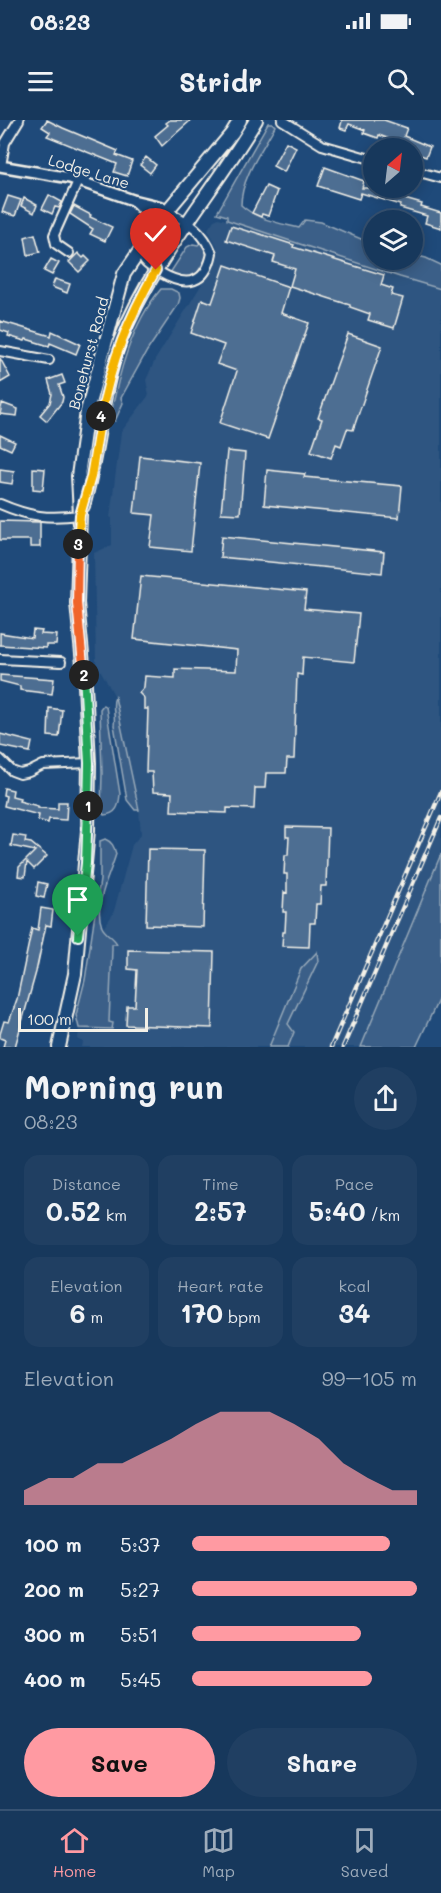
<!DOCTYPE html>
<html lang="en">
<head>
<meta charset="utf-8">
<style>
  body { margin:0; font-family:Mali,sans-serif; background:#203f62; color:#f1f3f6; height:100vh; display:flex; flex-direction:column; font-size:22px; white-space:nowrap }
  * { box-sizing:border-box; margin:0 }
  p { font-size:20px; color:#9eacbb }
  .icon { flex:none; width:33px; height:33px; fill:none; stroke:currentColor; stroke-width:2; stroke-linecap:round; stroke-linejoin:round }
  .map { position:relative; height:927px; overflow:hidden }
  .details { display:flex; flex-direction:column; background:#17385c; flex:1 }
  .details>* { flex:none }
  .needle { width:39px; rotate:28deg }
  .controls { position:absolute; left:363px; top:18px; display:grid; gap:12px }
  .controls a { display:grid; place-items:center; width:60px; height:60px; border-radius:50%; background:#17385c; box-shadow:0 3px 15px #0003,0 0 0 2px #365272; font-size:30px }
  .scale { position:absolute; left:18px; bottom:15px; width:130px; box-sizing:border-box; padding-left:6px; border:3px solid #f4f1e8; border-top:0; font-size:16px; line-height:21px; white-space:nowrap; color:#f4f1e8; -webkit-text-stroke:4px #1f4a7a; paint-order:stroke }
  .pin { position:absolute; display:grid; place-items:center; width:51px; height:51px; color:#fff; margin:-62px -26px; border-radius:50% 50% 50% 0; rotate:-45deg; box-shadow:0 0 6px #0007 }
  .pin .icon { rotate:45deg }
  .km { position:absolute; width:30px; height:30px; margin:-15px; border-radius:50%; background:#222; color:#fff; font-size:16px; line-height:30px; text-align:center }
  .round { display:grid; place-items:center; flex:none; width:63px; height:63px; border-radius:32px; background:#203f62 }
  .headline { display:flex; align-items:center; justify-content:space-between; height:102px; padding:0 24px }
  h1 { font-size:33px; font-weight:700; line-height:45px }
  .metrics { display:grid; grid-template-columns:repeat(3,1fr); gap:9px; height:102px; padding:6px 24px }
  .metrics div { display:grid; align-content:center; border-radius:15px; background:#203f62; text-align:center }
  .metrics b { font-size:26px; font-weight:700 }
  .metrics small { font-size:16px; font-weight:400 }
  .metrics p { font-size:16px }
  .chart { height:168px; padding:12px 24px }
  .chart p { display:flex; justify-content:space-between }
  .chart svg { width:100%; height:108px; margin-top:6px; fill:#ff9aa2; opacity:.7 }
  .primary-button { display:flex; gap:12px; margin-top:auto; padding:12px 24px }
  .primary-button a { flex:1; height:69px; border-radius:36px; background:#ff9aa2; color:#111; font-size:24px; font-weight:700; line-height:69px; text-align:center }
  .primary-button a+a { background:#203f62; color:#f1f3f6 }
  ul { padding:0 24px; list-style:none; font-size:20px }
  li { display:grid; grid-template-columns:96px 72px 1fr; align-items:center; height:45px }
  li i { height:15px; border-radius:8px; background:#ff9aa2 }
  .status { display:flex; justify-content:space-between; align-items:center; height:42px; padding:0 30px; background:#17385c; direction:ltr }
  .status svg { height:16px; fill:currentColor }
  header { display:flex; justify-content:space-between; align-items:center; height:78px; padding:0 24px; background:#17385c; font-size:27px; font-weight:700 }
  .tabs { display:flex; justify-content:space-around; align-items:center; height:84px; border-top:2px solid #365272; background:#17385c; font-size:16px; color:#9eacbb }
  .tabs a { display:grid; justify-items:center; gap:3px }
  .tabs .on { color:#ff9aa2 }
  .map>svg:first-child { display:block }
  .built { fill:#2d5581 }
  .green { fill:#3a5f88; stroke:#97a8b8; stroke-width:1.5 }
  .building { fill:#4d6e92; stroke:#f4f1e8; stroke-width:1.5 }
  .lines { fill:none; stroke-linecap:round; stroke-linejoin:round }
  .minor-casing { stroke:#f4f1e8; stroke-width:12 }
  .tertiary-casing { stroke:#f4f1e8; stroke-width:14 }
  .primary-casing { stroke:#f4f1e8; stroke-width:16 }
  .minor { stroke:#1f4a7a; stroke-width:8 }
  .tertiary { stroke:#1f4a7a; stroke-width:9 }
  .primary { stroke:#1f4a7a; stroke-width:12 }
  .rail-casing { stroke:#f4f1e8; stroke-width:4.5 }
  .rail { stroke:#1f4a7a; stroke-width:2; stroke-dasharray:7; stroke-linecap:butt }
  .split-1-casing { stroke:#fff; stroke-width:12 }
  .split-2-casing { stroke:#fff; stroke-width:12 }
  .split-3-casing { stroke:#fff; stroke-width:12 }
  .split-4-casing { stroke:#fff; stroke-width:12 }
  .split-5-casing { stroke:#fff; stroke-width:12 }
  .split-1 { stroke:#22a559; stroke-width:8 }
  .split-2 { stroke:#22a559; stroke-width:8 }
  .split-3 { stroke:#f0652b; stroke-width:8 }
  .split-4 { stroke:#f5b400; stroke-width:8 }
  .split-5 { stroke:#f5b400; stroke-width:8 }
  .labels { text-anchor:middle; dominant-baseline:central; stroke-width:4.5; stroke-linejoin:round; paint-order:stroke }
  .street-label { font-size:15px; fill:#f4f1e8; stroke:#1f4a7a }
</style>
</head>
<body>
<div class="status"><b>08:23</b><svg viewBox="0 0 49 12"><path d="M0 12V9h3v3zM5 12V6h3v6zM10 12V3h3v9zM15 12V0h3v12zM26 1h20v11H26zM47 4h2v5h-2z"/></svg></div>
<header><svg class="icon" aria-label="menu" viewBox="0 0 24 24"><path d="M4 6h16M4 12h16M4 18h16"/></svg>Stridr<svg class="icon" aria-label="search" viewBox="0 0 24 24"><circle cx="10" cy="10" r="6"/><path d="M15 15l6 6"/></svg></header>
<div class="map">
<svg width="441" height="927" viewBox="0 0 441 927">
  <rect width="100%" height="100%" fill="#1f4a7a"/>
  <filter id="ink" filterUnits="userSpaceOnUse"><feTurbulence type="fractalNoise" baseFrequency=".0167" numOctaves="2"/><feDisplacementMap in="SourceGraphic" scale="12" xChannelSelector="R" yChannelSelector="G"/><feConvolveMatrix kernelMatrix="1 2 1 2 8 2 1 2 1" color-interpolation-filters="sRGB"/></filter>
  <g filter="url(#ink)">
    <path class="built" d="M219 98 400 157 441 169V734L361 927H288L294 912 288 904 318 841 274 913 269 927H82L83 922 78 919 79 908 90 909 109 902 112 829 99 814 113 794 132 725 141 714 139 690 115 577 96 542 94 433 112 425V398L110 397 121 312 149 275 146 260 155 240 216 141 218 134 217 126 208 109 214 100Z"/>
    <path class="green" d="M268 3H272L275 6C262 30 241 58 241 85 257 100 279 103 299 108L305 100 321 102 373 124 374 140H412L413 135 426 138 441 145V169L400 157 227 100V96L217 93Z
      M172 104H176L177 107 155 142H152C146 129 154 124 162 115 166 110 167 107 172 104Z
      M201 122 205 126 207 137 196 155 185 158 170 153 187 127 193 124 198 125Z
      M161 169H171L179 173 180 178 178 185 147 231 121 278 123 283 115 301 110 300C118 256 131 204 161 169Z
      M115 577 139 690H135L127 680 114 605C116 596 111 585 115 577Z
      M103 585 106 587 120 674C119 686 117 694 104 695L101 690 102 653 100 589Z
      M105 719C112 722 114 726 116 734 110 755 93 785 102 807 105 814 114 817 117 824H112V829L109 902 113 903 112 909 79 908 76 895 85 860 100 760V721Z
      M441 734V874L416 927H361Z
      M317 832 318 841 288 904 294 912 288 927H269L301 849Z"/>
    <path class="building" d="M47 0 63 8 118 31 116 35 132 41 127 56 114 52 117 44 47 16 50 12 42 7Z
      M170 0H191L162 26 155 16 168 5 166 3Z
      M341 0H384L407 8 404 16 430 27 426 37 412 32V28L394 24 395 21 379 15 378 18 364 13 365 10 349 4 346 10 340 8 342 1Z
      M286 22 296 27 284 52 273 46Z
      M146 37 156 45 150 53 140 45Z
      M325 47 364 61 362 68H378L396 73 394 76 422 84 421 87 441 93V108L425 103 427 96 400 88 401 85 361 73 359 79 318 66Z
      M266 66 277 71 268 96 262 94 261 97 252 93Z
      M49 75 62 82 59 88 55 87 52 94 42 89Z
      M8 76 21 80 15 96 2 92Z
      M24 78 37 85 34 93 21 86Z
      M74 86 91 95 90 97 112 107 105 121 90 114 93 109 70 94Z
      M231 106 250 112 251 111 294 125 293 127 384 155 381 165 393 169 391 175 403 178 394 208 368 200 370 194 350 187V185L290 166 295 149 273 142 275 136 226 120Z
      M35 114 40 132 28 135 25 117Z
      M78 133 83 138 85 136 90 141 79 152 69 142Z
      M51 139 59 143 52 155 44 151Z
      M225 145 289 167 281 193 309 203 268 319 220 303 237 251 217 244 224 225 191 213 202 179 212 183Z
      M55 159 70 164 67 173 52 167Z
      M0 201 51 216 52 211 80 224 76 234 50 223 49 226 26 219 25 221 8 216 9 213 0 210Z
      M348 214 382 226 353 310 347 309 341 326 336 324 331 338 311 331 322 299 318 298Z
      M0 238 10 257 0 263Z
      M62 255 65 263 59 265 63 277 62 282 47 301 40 295 50 283 52 274 48 260Z
      M2 283 18 289 17 296 0 294Z
      M0 315 15 322 11 330 0 325Z
      M227 331 245 333 240 394 221 393Z
      M140 336 200 343 191 431 150 427 154 395 134 393Z
      M33 348 45 349 43 370 33 369Z
      M0 349 14 351 12 364 0 362Z
      M267 350 305 354 304 357 402 366 399 398 264 385Z
      M0 401 40 402V427H30V420H0Z
      M222 416 384 432 382 453 220 437Z
      M141 456 306 472 304 489 359 494 354 542 303 537 302 555 297 554 294 639H287L286 653H266L265 668H255L254 689 227 688V693L171 691 172 673 153 672 152 652H146L148 589H144V578L139 573 144 567 145 556 175 558V549L236 551 237 530 134 519Z
      M33 510 42 511 41 514 57 515 56 525H46V528L0 525V513L32 518Z
      M0 555 54 559 52 574 20 570V566L0 561Z
      M49 588 62 590 59 617 48 616Z
      M0 614 32 622 30 632 0 626Z
      M4 668 13 670 12 676 20 678 19 681 38 686V688L58 689V682H67L66 700 49 699 48 703 38 700 39 695 4 686 6 676 3 675Z
      M286 707 328 708 326 766H321L320 784H316L315 803H310L309 827 282 826 283 812H285L286 792H283L284 772 287 773V754H284L285 735H288L289 717H286Z
      M13 715 26 717 25 722 31 723 47 736 34 749 27 742 25 757 18 756 19 747 35 731 11 726Z
      M148 729 205 730 203 807 146 805Z
      M38 762 47 764 44 778 36 776Z
      M41 788 53 790 51 806 46 805 36 852 15 927H3L5 920 0 918V914L4 901 9 902 17 879 32 808 38 810Z
      M128 830 214 832 212 908 126 905 127 886H135L137 850 128 849Z"/>
    <g class="lines">
      <g class="minor-casing">
        <path id="minor" d="M282 0 322 25 374 40
          M1 46 5 23 19 0
          M412 50 441 58
          M140 129C141 133 143 139 145 142 149 147 156 150 161 153 187 168 206 164 212 133 202 109 189 103 167 91
          M69 133 56 124 54 115 78 61
          M0 231 49 240
          M0 384C30 397 48 399 80 395
          M0 539 61 542
          M0 639 12 651 20 654 29 652 43 645 89 643"/>
      </g>
      <g class="tertiary-casing">
        <path id="tertiary" d="M0 46 70 58 133 80 162 87 167 91
          M135 82C151 96 147 103 144 123"/>
      </g>
      <g class="primary-casing">
        <path id="primary" d="M83 386C99 332 100 274 120 221 152 140 212 74 256 0
          M59 927 75 854 88 710 89 643 85 565 77 483 80 395 78 356 87 291 124 154 167 91 232 13 240 0"/>
      </g>
      <use href="#minor" class="minor"/>
      <use href="#tertiary" class="tertiary"/>
      <use href="#primary" class="primary"/>
      <g class="rail-casing">
        <path id="rail" d="M331 927 441 672
          M343 927 441 698"/>
      </g>
      <use href="#rail" class="rail"/>
    </g>
  </g>
  <g class="lines" filter="url(#ink)">
    <g class="split-1-casing">
      <path id="split-1" d="M78 816 86 743 88 686"/>
    </g>
    <g class="split-2-casing">
      <path id="split-2" d="M84 555 89 643 88 686"/>
    </g>
    <g class="split-3-casing">
      <path id="split-3" d="M78 424 77 483 84 555"/>
    </g>
    <g class="split-4-casing">
      <path id="split-4" d="M78 424 80 395 91 357 101 296"/>
    </g>
    <g class="split-5-casing">
      <path id="split-5" d="M101 296C112 239 127 201 156 150"/>
    </g>
    <use href="#split-1" class="split-1"/>
    <use href="#split-2" class="split-2"/>
    <use href="#split-3" class="split-3"/>
    <use href="#split-4" class="split-4"/>
    <use href="#split-5" class="split-5"/>
  </g>
  <g class="labels">
    <g class="street-label">
      <text transform="translate(89 51) rotate(17)">Lodge Lane</text>
      <text transform="translate(88 233) rotate(-75)">Bonehurst Road</text>
    </g>
  </g>
</svg>
<div class="controls">
<a><svg class="needle" viewBox="-14 -14 28 28"><path d="M0-13l5 13h-10z" fill="#e53935"/><path d="M0 13l5-13h-10z" fill="#9eacbb"/></svg></a>
<a><svg class="icon" aria-label="layers" viewBox="0 0 24 24"><path d="M12 4l9 5-9 5-9-5zM3 14l9 5 9-5"/></svg></a>
</div>
<div class="scale">100 m</div>
<div class="pin" style="left:78px;top:816px;background:#1e9e55"><svg class="icon" aria-label="arrive" viewBox="0 0 24 24"><path d="M6 21V4h12l-3 4 3 4H6"/></svg></div>
<div class="pin" style="left:156px;top:150px;background:#d93025"><svg class="icon" aria-label="check" viewBox="0 0 24 24"><path d="M5 12l5 5 9-10"/></svg></div>
<b class="km" style="left:88px;top:686px">1</b>
<b class="km" style="left:84px;top:555px">2</b>
<b class="km" style="left:78px;top:424px">3</b>
<b class="km" style="left:101px;top:296px">4</b>
</div>
<section class="details">
<div class="headline"><div><h1>Morning run</h1><p>08:23</p></div><a class="round"><svg class="icon" aria-label="share" viewBox="0 0 24 24"><path d="M12 15V3M7 8l5-5 5 5M5 13v7h14v-7"/></svg></a></div>
<div class="metrics">
<div><p>Distance</p><b>0.52<small> km</small></b></div>
<div><p>Time</p><b>2:57</b></div>
<div><p>Pace</p><b>5:40<small> /km</small></b></div>
</div>
<div class="metrics">
<div><p>Elevation</p><b>6<small> m</small></b></div>
<div><p>Heart rate</p><b>170<small> bpm</small></b></div>
<div><p>kcal</p><b>34</b></div>
</div>
<div class="chart"><p><span>Elevation</span>99–105 m</p>
<svg viewBox="0 0 160 44" preserveAspectRatio="none"><path d="M0 44V38L10 33L20 33L30 27L40 27L50 22L60 17L70 11L80 6L90 6L100 6L110 11L120 17L130 27L140 33L150 38L160 38V44z"/></svg>
</div>
<ul>
<li><b>100 m</b>5:37<i style="width:88%"></i></li>
<li><b>200 m</b>5:27<i style="width:100%"></i></li>
<li><b>300 m</b>5:51<i style="width:75%"></i></li>
<li><b>400 m</b>5:45<i style="width:80%"></i></li>
</ul>
<div class="primary-button"><a>Save</a><a>Share</a></div>
</section>
<nav class="tabs">
<a class="on"><svg class="icon" aria-label="home" viewBox="0 0 24 24"><path d="M3 11l9-7 9 7M6 9v11h12V9"/></svg>Home</a>
<a><svg class="icon" aria-label="map" viewBox="0 0 24 24"><path d="M3 6l6-2 6 2 6-2v14l-6 2-6-2-6 2zM9 4v14M15 6v14"/></svg>Map</a>
<a><svg class="icon" aria-label="saved" viewBox="0 0 24 24"><path d="M7 4h10v16l-5-4-5 4z"/></svg>Saved</a>
</nav>
</body>
</html>
